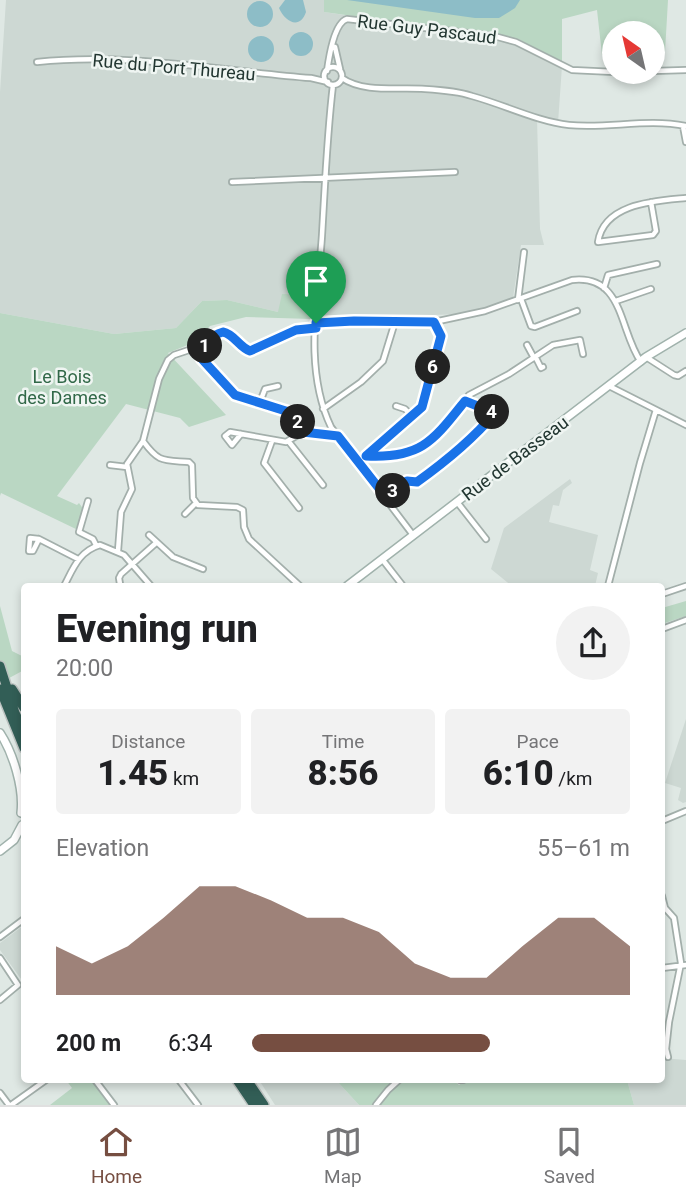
<!DOCTYPE html>
<html lang="en">
<head>
<meta charset="utf-8">
<style>
  body { margin:0; font-family:Roboto,sans-serif; background:#f2f2f2; color:#202124; height:100vh; display:flex; flex-direction:column; font-size:26px; white-space:nowrap }
  * { box-sizing:border-box; margin:0 }
  p { font-size:23px; color:#757577 }
  .icon { flex:none; width:38px; height:38px; fill:none; stroke:currentColor; stroke-width:2; stroke-linecap:round; stroke-linejoin:round }
  .map { position:relative; flex:1; overflow:hidden }
  .details { position:absolute; left:21px; top:583px; width:644px; height:500px; display:flex; flex-direction:column; background:#fff; border-radius:7px; box-shadow:0 4px 10px #0003 }
  .details>* { flex:none }
  .needle { width:46px; rotate:326deg }
  .controls { position:absolute; left:602px; top:21px; display:grid; gap:14px }
  .controls a { display:grid; place-items:center; width:63px; height:63px; border-radius:50%; background:#fff; box-shadow:0 4px 10px #0003; font-size:35px }
  .pin { position:absolute; display:grid; place-items:center; width:60px; height:60px; color:#fff; margin:-72px -30px; border-radius:50% 50% 50% 0; rotate:-45deg; box-shadow:0 0 7px #0007 }
  .pin .icon { rotate:45deg }
  .km { position:absolute; width:35px; height:35px; margin:-18px; border-radius:50%; background:#222; color:#fff; font-size:19px; line-height:35px; text-align:center }
  .round { display:grid; place-items:center; flex:none; width:74px; height:74px; border-radius:37px; background:#f2f2f2 }
  .headline { display:flex; align-items:center; justify-content:space-between; height:119px; padding:0 35px }
  h1 { font-size:38px; font-weight:800; line-height:52px }
  .figures { display:grid; grid-template-columns:repeat(3,1fr); gap:10px; height:119px; padding:7px 35px }
  .figures div { display:grid; align-content:center; border-radius:7px; background:#f2f2f2; text-align:center }
  .figures b { font-size:35px; font-weight:800 }
  .figures small { font-size:19px; font-weight:400 }
  .figures p { font-size:19px }
  .chart { height:196px; padding:14px 35px }
  .chart p { display:flex; justify-content:space-between }
  .chart svg { width:100%; height:126px; margin-top:7px; fill:#764e41; opacity:.7 }
  ul { padding:0 35px; list-style:none; font-size:23px }
  li { display:grid; grid-template-columns:112px 84px 1fr; align-items:center; height:52px }
  li i { height:18px; border-radius:9px; background:#764e41 }
  .dock { display:flex; justify-content:space-around; align-items:center; height:98px; border-top:2px solid #e0e0e0; background:#fff; font-size:19px; color:#757577 }
  .dock a { display:grid; justify-items:center; gap:4px }
  .dock .selected { color:#764e41 }
  .map>svg:first-child { display:block }
  .built { fill:#cdd8d3 }
  .green { fill:#bad7c3 }
  .water { fill:#8dbdc7 }
  .lines { fill:none; stroke-linecap:round; stroke-linejoin:round }
  .street-casing { stroke:#a3afab; stroke-width:8 }
  .secondary-casing { stroke:#a0b2ac; stroke-width:10 }
  .highway-casing { stroke:#bdc3c1; stroke-width:12 }
  .street { stroke:#fff; stroke-width:4.5 }
  .secondary { stroke:#fff; stroke-width:7 }
  .highway { stroke:#325e56; stroke-width:9 }
  .route-casing { stroke:#fff; stroke-width:14 }
  .route { stroke:#1a73e8; stroke-width:9 }
  .labels { text-anchor:middle; dominant-baseline:central; stroke-width:5; stroke-linejoin:round; paint-order:stroke }
  .street-label { font-size:18px; fill:#223631; stroke:#eff5f2 }
  .park-label { font-size:18px; fill:#316848; stroke:#eff5f2 }
</style>
</head>
<body>
<div class="map">
<svg width="686" height="1105" viewBox="0 0 686 1105">
  <rect width="100%" height="100%" fill="#dfe8e4"/>
  <path class="built" d="M6 0H324V12L364 18 414 21 519 39 562 66 558 123 537 119 540 229 544 245H521L513 298 463 314 311 319V295L278 312 227 300 202 301 176 328 114 334 0 313V92Z
    M570 479 572 483 563 490 559 506 553 505 549 522 598 535 590 570 598 573 595 586H512L491 569 504 528Z
    M686 719V802L683 803 678 800 681 788 665 783Z
    M24 925V983L0 950V943Z
    M662 1058 686 1060V1105H634L627 1080H662Z
    M259 1080H336L359 1105H275Z"/>
  <path class="green" d="M324 0H668L665 52 664 55H653V33H614V55H602L597 10 562 19V66L519 39 324 12Z
    M282 294 311 295V319L246 317 210 326 195 342 168 353 226 415 189 427 180 418 126 404 57 496 77 505 79 503 84 510 78 530 1 493 0 496V313L114 334 176 328 202 301 227 300 278 312Z
    M686 601V616L662 624V608Z
    M0 606 12 651 24 657V670L0 683Z
    M66 1080H92L111 1105H50L72 1088Z
    M336 1080H453L459 1085 466 1080H627L634 1105H359Z"/>
  <path class="water" d="M285 0H303L306 12C300 30 285 22 279 8Z
    M347 0H520L515 8 499 18H475Z
    M247 14a13 13 0 1 1 26 0a13 13 0 1 1-26 0Z
    M289 44a12 12 0 1 1 24 0a12 12 0 1 1-24 0Z
    M248 49a13 13 0 1 1 26 0a13 13 0 1 1-26 0Z"/>
  <g class="lines">
    <g class="street-casing">
      <path id="street" d="M335 47 340 69
        M37 62C128 52 220 71 311 78L328 82
        M324 76a9 9 0 1 1 18 0a9 9 0 1 1-18 0Z
        M327 71C329 57 334 23 347 19L494 36 516 42 572 70 614 72
        M653 71 686 70
        M342 78C363 93 399 87 425 89 441 90 457 91 472 96 505 105 536 121 569 125 608 129 647 118 686 126
        M333 85C327 135 325 185 322 235 318 298 303 368 331 427L413 535
        M683 126 686 142
        M232 182 455 172
        M651 202 656 231 653 235 598 242C604 203 655 201 686 198
        M604 288 608 275 657 264
        M521 299 531 326 535 327 577 311
        M518 300 524 252
        M616 301 651 289
        M316 323 434 322 485 311 572 280C624 274 619 331 641 362
        M527 345 534 358H536L541 368 543 367
        M204 348 198 347 174 355 168 360 159 379 143 441C159 463 163 460 189 462L192 465 193 498 198 505 237 507 243 510 244 527 249 539 300 586
        M646 357 674 375 678 376 686 371
        M609 386 686 425
        M260 402 265 389 278 386
        M396 406 405 409 412 416
        M323 409 361 382 383 361 395 322
        M495 413 502 404
        M303 432 289 412 235 395 203 363 201 355 212 337 223 332C234 334 239 347 250 351L296 330 316 328
        M303 432 337 435
        M241 434 232 445 225 436 230 432 286 442 303 432
        M272 441 264 463 299 508
        M289 442 323 485
        M366 456H401L416 450 440 432 469 395 509 374 553 345 580 340 583 354
        M359 461 422 407 441 336 434 322
        M110 465 127 467
        M378 487 388 480 395 490
        M385 496 407 481 417 482C445 462 472 440 495 413L465 401
        M88 501 79 532 93 539 96 545
        M457 502 486 539
        M185 514 196 503
        M149 535 173 557 203 569
        M39 539 33 551H29L30 538 39 539 78 559
        M118 551 121 512 132 489 127 464 143 441
        M382 559 403 586
        M120 584 119 578 121 574 156 543
        M64 586C73 569 79 551 100 545L124 555 151 586
        M608 586 640 463 656 410
        M662 594 686 586
        M662 629 686 620
        M662 821 686 811
        M662 896 665 908 674 918 681 963 669 1022 666 1049 668 1057
        M0 937 24 919
        M0 958 18 985 0 1000
        M662 968 686 965
        M95 1080 114 1105
        M179 1080 198 1105
        M460 1080H463
        M0 1093 9 1105
        M11 1105 46 1080
        M376 1105 388 1090 399 1080"/>
    </g>
    <g class="secondary-casing">
      <path id="secondary" d="M347 586 646 357 686 333
        M0 733C13 753 24 788 21 813
        M0 851 14 840 22 825"/>
    </g>
    <g class="highway-casing">
      <path id="highway" d="M0 666 15 713 24 731
        M0 689 24 748
        M12 689 24 708
        M237 1080 254 1105
        M247 1080 264 1105"/>
    </g>
    <use href="#street" class="street"/>
    <use href="#secondary" class="secondary"/>
    <use href="#highway" class="highway"/>
  </g>
  <g class="lines">
    <g class="route-casing">
      <path id="route" d="M354 321 434 322 441 336 422 407 366 456C421 459 433 441 465 401L495 413C472 440 445 462 417 482L407 481 385 496 338 436 303 432 289 412 235 395 201 358C202 346 211 335 223 332 234 334 239 347 250 351L296 330 316 328V323Z"/>
    </g>
    <use href="#route" class="route"/>
  </g>
  <g class="labels">
    <g class="street-label">
      <text transform="translate(427 29) rotate(7)">Rue Guy Pascaud</text>
      <text transform="translate(174 67) rotate(5)">Rue du Port Thureau</text>
      <text transform="translate(515 458) rotate(-37)">Rue de Basseau</text>
    </g>
    <g class="park-label">
      <text x="62" y="376">Le Bois<tspan x="62" dy="21">des Dames</tspan></text>
    </g>
  </g>
</svg>
<div class="controls">
<a><svg class="needle" viewBox="-14 -14 28 28"><path d="M0-13l5 13h-10z" fill="#e53935"/><path d="M0 13l5-13h-10z" fill="#757577"/></svg></a>
</div>
<div class="pin" style="left:316px;top:323px;background:#1e9e55"><svg class="icon" aria-label="arrive" viewBox="0 0 24 24"><path d="M6 21V4h12l-3 4 3 4H6"/></svg></div>
<b class="km" style="left:205px;top:346px">1</b>
<b class="km" style="left:298px;top:422px">2</b>
<b class="km" style="left:393px;top:491px">3</b>
<b class="km" style="left:492px;top:412px">4</b>
<b class="km" style="left:433px;top:367px">6</b>
<section class="details">
<div class="headline"><div><h1>Evening run</h1><p>20:00</p></div><a class="round"><svg class="icon" aria-label="share" viewBox="0 0 24 24"><path d="M12 15V3M7 8l5-5 5 5M5 13v7h14v-7"/></svg></a></div>
<div class="figures">
<div><p>Distance</p><b>1.45<small> km</small></b></div>
<div><p>Time</p><b>8:56</b></div>
<div><p>Pace</p><b>6:10<small> /km</small></b></div>
</div>
<div class="chart"><p><span>Elevation</span>55–61 m</p>
<svg viewBox="0 0 160 44" preserveAspectRatio="none"><path d="M0 44V27L10 33L20 27L30 17L40 6L50 6L60 11L70 17L80 17L90 22L100 33L110 38L120 38L130 27L140 17L150 17L160 27V44z"/></svg>
</div>
<ul>
<li><b>200 m</b>6:34<i style="width:63%"></i></li>
</ul>
</section>
</div>
<nav class="dock">
<a class="selected"><svg class="icon" aria-label="home" viewBox="0 0 24 24"><path d="M3 11l9-7 9 7M6 9v11h12V9"/></svg>Home</a>
<a><svg class="icon" aria-label="map" viewBox="0 0 24 24"><path d="M3 6l6-2 6 2 6-2v14l-6 2-6-2-6 2zM9 4v14M15 6v14"/></svg>Map</a>
<a><svg class="icon" aria-label="saved" viewBox="0 0 24 24"><path d="M7 4h10v16l-5-4-5 4z"/></svg>Saved</a>
</nav>
</body>
</html>
